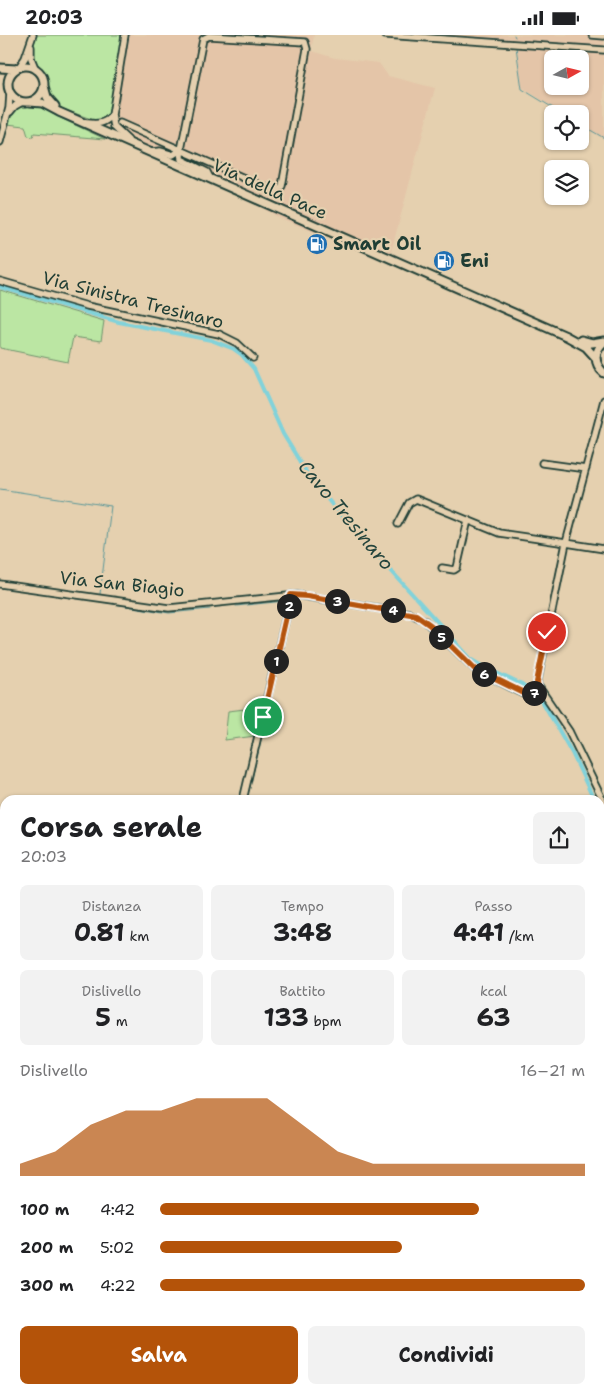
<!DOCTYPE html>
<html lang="it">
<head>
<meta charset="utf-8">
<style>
  body { margin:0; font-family:"Shantell Sans",sans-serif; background:#f2f2f2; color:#202124; height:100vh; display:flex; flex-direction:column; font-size:19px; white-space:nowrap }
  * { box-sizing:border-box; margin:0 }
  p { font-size:16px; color:#757577 }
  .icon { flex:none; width:28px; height:28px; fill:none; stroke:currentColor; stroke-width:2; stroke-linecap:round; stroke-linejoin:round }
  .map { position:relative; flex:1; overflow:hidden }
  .sheet { position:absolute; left:0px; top:760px; width:605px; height:599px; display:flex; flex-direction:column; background:#fff; border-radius:15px 15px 0 0; box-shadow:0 1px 4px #0004 }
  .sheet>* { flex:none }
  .needle { width:32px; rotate:82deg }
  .buttons { position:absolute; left:544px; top:15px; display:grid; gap:10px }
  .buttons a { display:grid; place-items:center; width:45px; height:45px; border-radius:8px; background:#fff; box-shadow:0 1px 4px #0004; font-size:25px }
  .pin { position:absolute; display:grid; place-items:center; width:42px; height:42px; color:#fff; margin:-21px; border:2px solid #fff; border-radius:50%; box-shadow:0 1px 5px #0007 }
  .km { position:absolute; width:25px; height:25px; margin:-12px; border-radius:50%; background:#222; color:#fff; font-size:14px; line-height:25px; text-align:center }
  .round { display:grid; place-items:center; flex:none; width:52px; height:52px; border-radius:8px; background:#f2f2f2 }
  .headline { display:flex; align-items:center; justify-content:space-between; height:85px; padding:0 20px }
  h1 { font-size:28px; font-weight:700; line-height:38px }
  .stats { display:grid; grid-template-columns:repeat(3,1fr); gap:8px; height:85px; padding:5px 20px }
  .stats div { display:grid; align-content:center; border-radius:8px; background:#f2f2f2; text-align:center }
  .stats b { font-size:25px; font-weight:700 }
  .stats small { font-size:14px; font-weight:400 }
  .stats p { font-size:14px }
  .chart { height:140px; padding:10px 20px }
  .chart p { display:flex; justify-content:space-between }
  .chart svg { width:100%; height:90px; margin-top:5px; fill:#b45309; opacity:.7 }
  .action { display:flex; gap:10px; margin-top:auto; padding:10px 20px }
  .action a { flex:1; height:58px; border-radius:8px; background:#b45309; color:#fff; font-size:20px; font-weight:700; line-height:58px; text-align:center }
  .action a+a { background:#f2f2f2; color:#202124 }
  ul { padding:0 20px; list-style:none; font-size:16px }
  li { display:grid; grid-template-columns:80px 60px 1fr; align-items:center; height:38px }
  li i { height:12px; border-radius:6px; background:#b45309 }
  .status { display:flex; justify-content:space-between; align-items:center; height:35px; padding:0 25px; background:#fff; direction:ltr }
  .status svg { height:14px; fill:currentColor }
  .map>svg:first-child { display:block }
  .built { fill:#e4c5a8; fill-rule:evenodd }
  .green { fill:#bbe6a3; stroke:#6d926c }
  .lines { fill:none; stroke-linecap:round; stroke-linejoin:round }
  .stream { stroke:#5a9698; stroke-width:1 }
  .canal { stroke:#81d2da; stroke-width:4 }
  .minor-casing { stroke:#1f3d34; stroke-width:9 }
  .major-casing { stroke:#1f3d34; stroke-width:11 }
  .minor { stroke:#e5d0af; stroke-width:5.5 }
  .major { stroke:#e5d0af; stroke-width:7 }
  .route-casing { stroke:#fff; stroke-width:10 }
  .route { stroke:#b45309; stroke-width:6 }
  .labels { text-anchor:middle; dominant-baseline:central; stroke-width:4.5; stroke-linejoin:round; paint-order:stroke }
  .street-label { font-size:18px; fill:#1f3d34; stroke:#e5d0af }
  .poi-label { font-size:18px; font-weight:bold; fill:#1f3d34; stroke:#e5d0af; text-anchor:start }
  .water-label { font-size:19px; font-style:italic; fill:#24443c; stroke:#e5d0af }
</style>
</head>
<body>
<div class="status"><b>20:03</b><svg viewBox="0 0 49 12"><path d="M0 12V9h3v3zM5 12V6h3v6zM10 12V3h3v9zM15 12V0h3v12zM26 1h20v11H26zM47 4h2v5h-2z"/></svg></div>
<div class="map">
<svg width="604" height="1358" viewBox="0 0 604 1358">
  <rect width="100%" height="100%" fill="#e5d0af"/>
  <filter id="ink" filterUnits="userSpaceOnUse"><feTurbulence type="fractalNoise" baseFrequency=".02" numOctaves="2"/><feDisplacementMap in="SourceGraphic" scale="10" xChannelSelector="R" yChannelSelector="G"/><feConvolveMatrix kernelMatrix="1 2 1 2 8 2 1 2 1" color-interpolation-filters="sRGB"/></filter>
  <g filter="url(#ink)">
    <path class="built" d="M126 0H314L311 16 335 23 379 28 388 41 435 53 388 228 280 183 119 95 114 89V79Z
      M380 0H604V104L580 89V79H563L522 52 516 6ZM552 24H580V51H552Z"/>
    <path class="green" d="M36 0H121V8L108 83 98 86 94 85 63 74 52 66 45 39 33 24V14Z
      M38 70 56 81 105 104 34 98 33 102 28 101 25 91 7 89 17 73Z
      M0 255 104 286 101 306 73 302 68 327 0 313Z
      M262 672 255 701 225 705 228 676Z"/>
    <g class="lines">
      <path class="stream" d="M514 0 515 2
        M516 12 522 54 563 79
        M580 89 604 103
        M0 454 111 471 100 559
        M102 567 169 578 210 574
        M236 571 285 566
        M249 756 293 569
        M240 765 250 724
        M112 1358V1354"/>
      <path class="canal" d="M0 252 119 287 211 305 234 314 241 319 254 334 283 399 308 440 338 477 471 624 486 633 522 650 541 664 572 718 594 765
        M600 777 604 785
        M600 1341H604
        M422 1358 435 1354"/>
      <g class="minor-casing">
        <path id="minor" d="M385 0 604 15
          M592 0 604 1
          M31 12V23L36 35
          M19 32 25 23 33 0
          M10 77 15 71 22 67
          M112 80 125 0
          M88 88C98 89 105 89 112 80L114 92 128 105
          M120 88 271 155H278L282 151 307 14 305 7 209 1 203 4 181 115
          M0 107 9 73 10 58
          M150 117 160 116 173 120 181 115V124L207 137 210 143
          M0 246 87 271 219 299 237 308 253 323
          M542 428 586 434
          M398 489 409 468 416 464 499 498 566 508 604 365
          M604 514 566 508 537 649 569 696 604 768
          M442 533 454 535 457 533 468 485
          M0 549 169 573 297 560 409 578 424 585 475 634 528 661H532L538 653
          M243 765 291 560
          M600 1002H604
          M0 1236 5 1237
          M115 1358 116 1354"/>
      </g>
      <g class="major-casing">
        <path id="major" d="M8 49a18 18 0 1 1 36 0a18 18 0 1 1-36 0Z
          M0 33 16 34
          M44 51 47 62 55 71
          M30 67 42 68 59 77 566 301 586 312 596 323
          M581 305 592 308 604 306
          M604 307C593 317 594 329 604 338"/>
      </g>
      <use href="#minor" class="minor"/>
      <use href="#major" class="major"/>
    </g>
  </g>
  <g class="lines" filter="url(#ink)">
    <g class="route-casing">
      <path id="route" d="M263 682 291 560 307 561 416 580 430 590 475 634 530 661 538 653 537 647 547 597"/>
    </g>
    <use href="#route" class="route"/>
  </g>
  <defs>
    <g id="fuel-disc" transform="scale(1.125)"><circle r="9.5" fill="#1f6fb2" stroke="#e5d0af"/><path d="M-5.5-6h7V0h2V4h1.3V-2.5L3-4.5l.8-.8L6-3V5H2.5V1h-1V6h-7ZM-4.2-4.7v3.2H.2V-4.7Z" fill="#fff"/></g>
  </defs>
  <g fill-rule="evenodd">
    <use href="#fuel-disc" x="317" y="209"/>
    <use href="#fuel-disc" x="444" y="226"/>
  </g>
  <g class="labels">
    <g class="street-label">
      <text transform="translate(270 154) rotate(24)">Via della Pace</text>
      <text transform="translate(133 265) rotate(14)">Via Sinistra Tresinaro</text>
      <text transform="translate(122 549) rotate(6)">Via San Biagio</text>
    </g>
    <g class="poi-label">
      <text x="333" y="209">Smart Oil</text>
      <text x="460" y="226">Eni</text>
    </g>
    <g class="water-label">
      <text transform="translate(346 480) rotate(50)">Cavo Tresinaro</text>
    </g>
  </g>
</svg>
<div class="buttons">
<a><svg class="needle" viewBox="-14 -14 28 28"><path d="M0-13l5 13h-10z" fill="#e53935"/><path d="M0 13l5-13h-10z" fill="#757577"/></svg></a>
<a><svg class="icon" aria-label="locate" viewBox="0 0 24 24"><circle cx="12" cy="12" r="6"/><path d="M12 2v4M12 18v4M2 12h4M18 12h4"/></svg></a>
<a><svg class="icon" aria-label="layers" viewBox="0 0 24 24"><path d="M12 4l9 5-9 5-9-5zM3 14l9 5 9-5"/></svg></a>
</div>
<div class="pin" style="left:263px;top:682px;background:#1e9e55"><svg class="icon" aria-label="arrive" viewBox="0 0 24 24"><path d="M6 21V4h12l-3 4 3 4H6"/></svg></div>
<div class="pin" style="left:547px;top:597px;background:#d93025"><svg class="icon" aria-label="check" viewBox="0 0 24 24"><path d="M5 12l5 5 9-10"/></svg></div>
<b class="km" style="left:276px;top:626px">1</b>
<b class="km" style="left:289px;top:571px">2</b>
<b class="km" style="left:337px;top:566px">3</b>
<b class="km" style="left:393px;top:575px">4</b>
<b class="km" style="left:441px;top:602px">5</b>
<b class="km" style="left:484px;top:639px">6</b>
<b class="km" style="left:534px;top:658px">7</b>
<section class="sheet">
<div class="headline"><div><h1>Corsa serale</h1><p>20:03</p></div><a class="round"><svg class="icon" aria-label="share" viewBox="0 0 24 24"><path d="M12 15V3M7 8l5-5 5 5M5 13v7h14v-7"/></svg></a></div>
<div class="stats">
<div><p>Distanza</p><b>0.81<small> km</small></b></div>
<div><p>Tempo</p><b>3:48</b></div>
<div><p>Passo</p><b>4:41<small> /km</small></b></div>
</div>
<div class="stats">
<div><p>Dislivello</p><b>5<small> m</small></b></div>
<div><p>Battito</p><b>133<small> bpm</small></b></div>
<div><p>kcal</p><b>63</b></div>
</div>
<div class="chart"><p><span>Dislivello</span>16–21 m</p>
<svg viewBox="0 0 160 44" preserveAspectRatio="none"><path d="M0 44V38L10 32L20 19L30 12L40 12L50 6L60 6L70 6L80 19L90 32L100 38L110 38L120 38L130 38L140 38L150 38L160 38V44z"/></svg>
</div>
<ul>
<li><b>100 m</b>4:42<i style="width:75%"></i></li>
<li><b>200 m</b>5:02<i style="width:57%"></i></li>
<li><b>300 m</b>4:22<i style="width:100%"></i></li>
</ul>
<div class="action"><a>Salva</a><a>Condividi</a></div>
</section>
</div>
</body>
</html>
